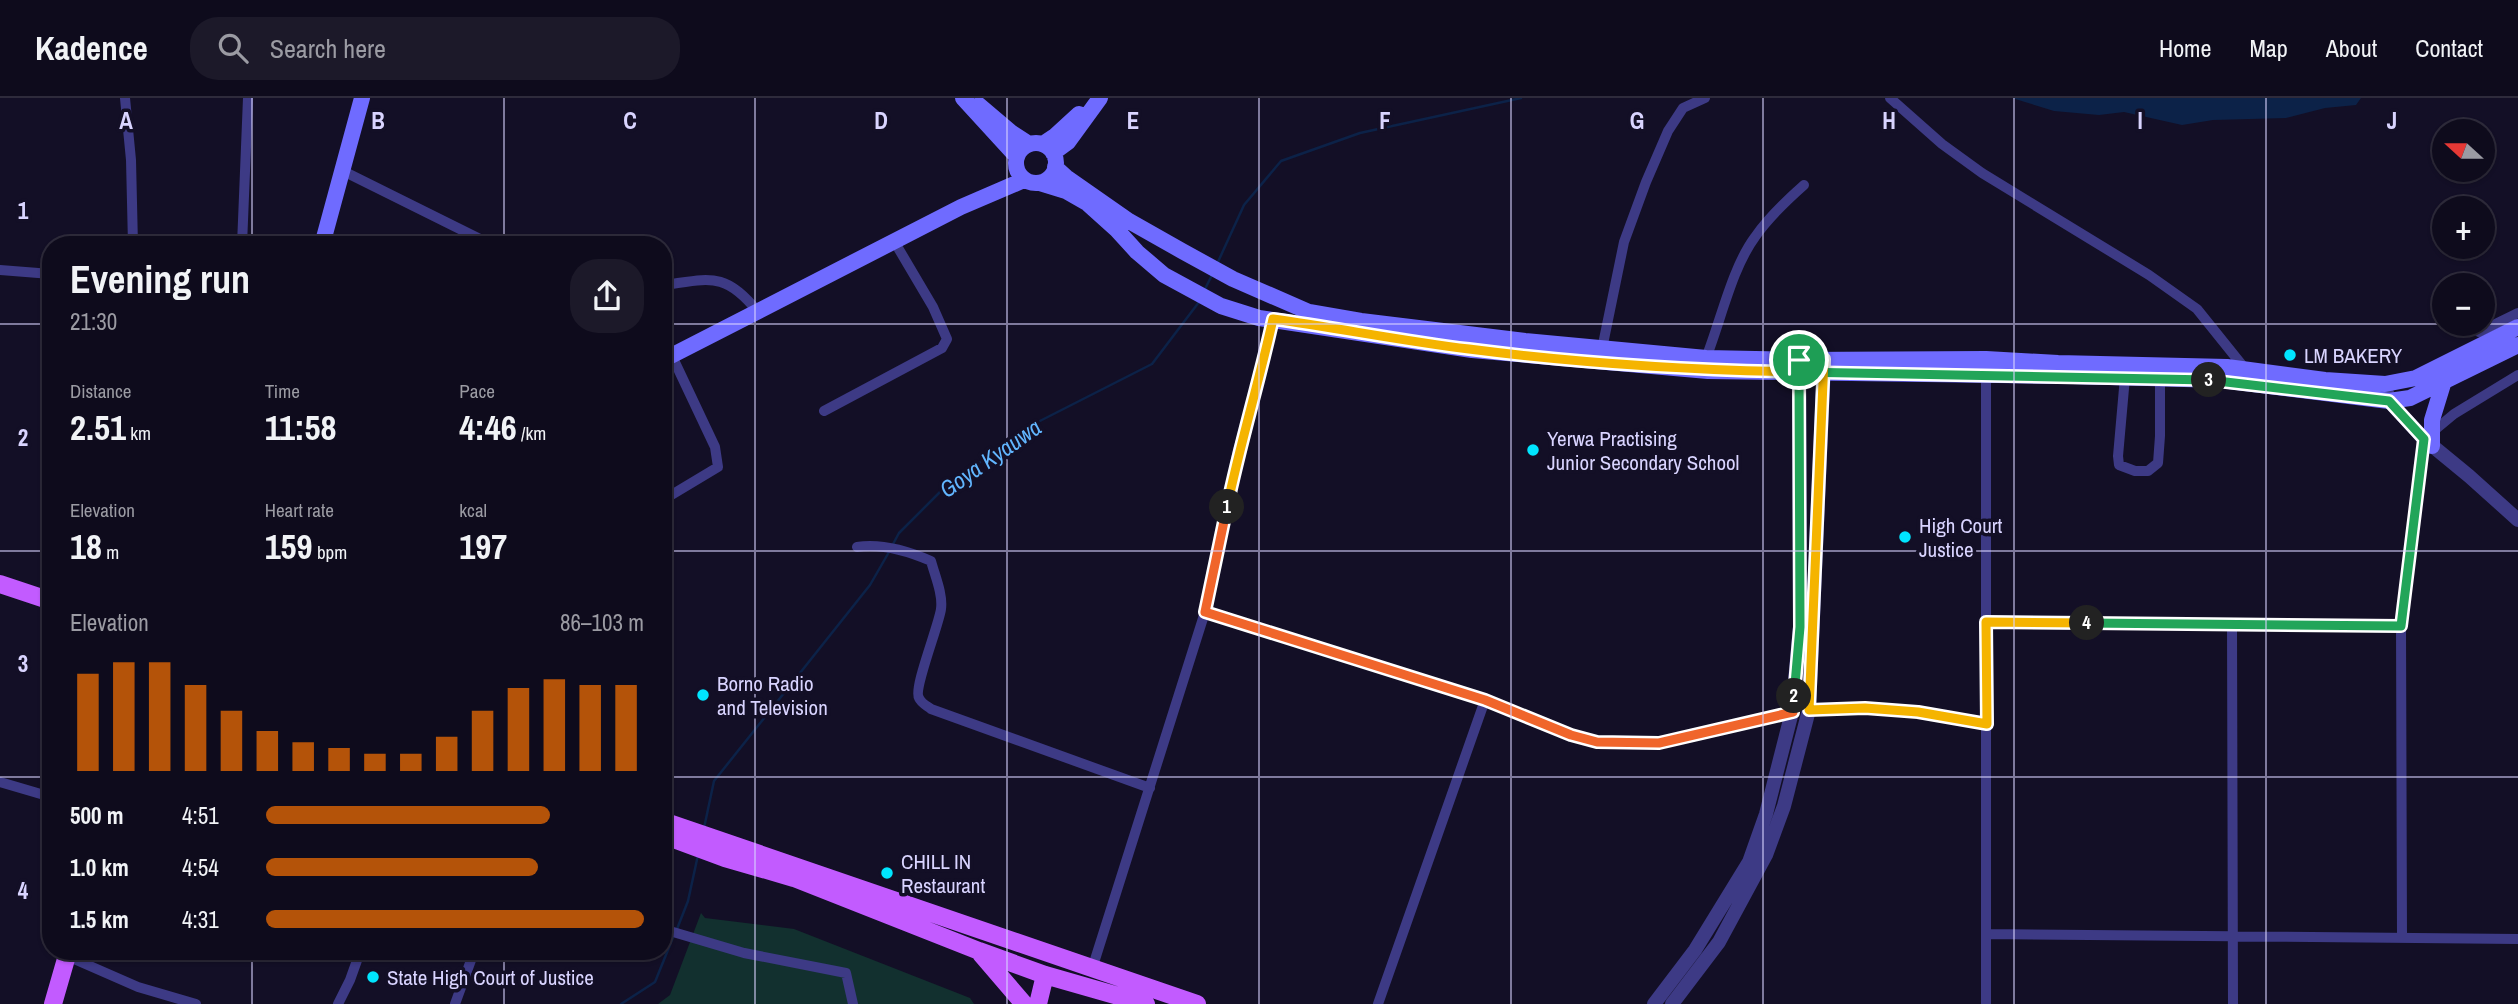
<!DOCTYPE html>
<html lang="en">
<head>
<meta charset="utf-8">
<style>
  body { margin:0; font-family:"Archivo Narrow",sans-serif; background:#1c1929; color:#f1f3f6; height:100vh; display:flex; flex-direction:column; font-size:26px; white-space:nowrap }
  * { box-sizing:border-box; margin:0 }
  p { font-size:23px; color:#9b9ba3 }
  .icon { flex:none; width:38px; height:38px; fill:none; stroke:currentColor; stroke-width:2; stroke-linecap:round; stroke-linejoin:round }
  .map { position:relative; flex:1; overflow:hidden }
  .side { position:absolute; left:42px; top:138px; width:630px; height:724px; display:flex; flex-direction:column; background:#0e0b1c; border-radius:28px; box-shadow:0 2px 5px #0004,0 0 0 2px #2e2b3b }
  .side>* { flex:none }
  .needle { width:46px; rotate:291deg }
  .fabs { position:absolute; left:2432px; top:21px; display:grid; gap:14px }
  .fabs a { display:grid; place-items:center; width:63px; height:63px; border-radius:50%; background:#0e0b1c; box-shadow:0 2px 5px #0004,0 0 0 2px #2e2b3b; font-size:35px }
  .pin { position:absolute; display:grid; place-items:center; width:60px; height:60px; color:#fff; margin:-30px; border:4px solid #fff; border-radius:50%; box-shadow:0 2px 7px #0007 }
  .km { position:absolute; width:35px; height:35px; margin:-18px; border-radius:50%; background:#222; color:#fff; font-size:19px; line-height:35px; text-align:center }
  .round { display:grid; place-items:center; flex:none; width:74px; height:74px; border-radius:28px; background:#1c1929 }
  .headline { display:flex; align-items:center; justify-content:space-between; height:119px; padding:0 28px }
  h1 { font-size:38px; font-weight:700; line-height:52px }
  .stats { display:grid; grid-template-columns:repeat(3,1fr); gap:10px; height:119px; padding:7px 28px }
  .stats div { display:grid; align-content:center }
  .stats b { font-size:35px; font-weight:700 }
  .stats small { font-size:19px; font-weight:400 }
  .stats p { font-size:19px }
  .chart { height:196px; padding:14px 28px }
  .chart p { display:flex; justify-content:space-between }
  .chart svg { width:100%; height:126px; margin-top:7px; stroke:#b45309; stroke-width:6 }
  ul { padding:0 28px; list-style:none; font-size:23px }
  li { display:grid; grid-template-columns:112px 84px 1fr; align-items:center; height:52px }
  li i { height:18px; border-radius:9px; background:#b45309 }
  header { display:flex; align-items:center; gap:42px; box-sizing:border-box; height:98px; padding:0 35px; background:#0e0b1c; border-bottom:2px solid #2e2b3b }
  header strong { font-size:33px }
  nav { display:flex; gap:38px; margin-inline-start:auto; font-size:24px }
  .search { width:490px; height:63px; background:#1c1929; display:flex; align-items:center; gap:18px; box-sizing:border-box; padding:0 24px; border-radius:28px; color:#9b9ba3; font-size:26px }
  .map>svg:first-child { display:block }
  .green { fill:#12302f }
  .water { fill:#0c2248 }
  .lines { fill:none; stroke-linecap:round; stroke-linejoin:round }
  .stream { stroke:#0c2248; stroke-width:2.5 }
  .minor { stroke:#3d3a85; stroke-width:10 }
  .tertiary { stroke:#3d3a85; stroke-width:14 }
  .secondary { stroke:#6f6bff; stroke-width:16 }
  .primary { stroke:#c25bff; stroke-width:18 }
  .split-1-casing { stroke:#fff; stroke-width:14 }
  .split-2-casing { stroke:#fff; stroke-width:14 }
  .split-3-casing { stroke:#fff; stroke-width:14 }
  .split-4-casing { stroke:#fff; stroke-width:14 }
  .split-5-casing { stroke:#fff; stroke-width:14 }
  .split-1 { stroke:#f5b400; stroke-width:9 }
  .split-2 { stroke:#f0652b; stroke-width:9 }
  .split-3 { stroke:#22a559; stroke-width:9 }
  .split-4 { stroke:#22a559; stroke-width:9 }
  .split-5 { stroke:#f5b400; stroke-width:9 }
  .grid { fill:none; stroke:#d9d4ff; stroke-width:2; stroke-opacity:0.55 }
  .poi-dot { fill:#00e5ff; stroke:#130f26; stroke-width:2.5 }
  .labels { text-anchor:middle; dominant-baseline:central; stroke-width:7; stroke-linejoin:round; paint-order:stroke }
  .poi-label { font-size:21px; fill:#d9d4ff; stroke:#130f26; text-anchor:start }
  .water-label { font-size:23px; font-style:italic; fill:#62b6ff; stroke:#130f26 }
  .grid-label { font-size:23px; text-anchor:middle; font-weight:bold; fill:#d9d4ff; stroke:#130f26; stroke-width:7; stroke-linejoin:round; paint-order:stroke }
</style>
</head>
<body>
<header>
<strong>Kadence</strong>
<div class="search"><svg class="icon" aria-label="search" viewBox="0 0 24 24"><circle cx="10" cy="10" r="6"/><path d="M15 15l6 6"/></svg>Search here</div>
<nav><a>Home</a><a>Map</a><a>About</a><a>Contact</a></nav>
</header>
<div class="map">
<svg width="2518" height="906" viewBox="0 0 2518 906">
  <rect width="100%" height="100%" fill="#130f26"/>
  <path class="green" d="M701 815 705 820 794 831 970 900 974 906H658L670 897Z"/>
  <path class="water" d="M2012 0H2361L2356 7 2325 10 2286 20 2213 22 2182 27 2124 14 2099 17 2054 13Z"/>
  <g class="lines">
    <path class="stream" d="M1217 166 1244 107 1281 63 1360 35 1521 0
      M1205 191 1213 175
      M892 448 899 435 942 392 1030 328 1152 266 1199 204
      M704 730 714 683 870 487 889 454
      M677 831 688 803 698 757
      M621 906 655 884 674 837"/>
    <path class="minor" d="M125 0 131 62 133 147
      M1890 0 1942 46 1982 75 2149 177 2197 211 2246 272
      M341 72 492 147
      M242 147 248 0
      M0 172 51 176
      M663 187C710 181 725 173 758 214
      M2479 234 2518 215
      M1602 251 1624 144 1646 84 1668 33 1683 10 1705 0
      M1706 260C1721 222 1732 170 1755 139 1768 120 1787 102 1804 87
      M2125 279 2118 358 2119 367 2135 373H2148L2158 365 2160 338V281
      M824 313 942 250 947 241 933 209 894 143
      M663 402 718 369 715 349 672 258
      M857 449C882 445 908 453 931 463 935 478 943 496 941 511 939 527 913 591 919 600 921 605 927 608 931 611L1150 690
      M1205 514 1485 602 1571 637 1596 644 1659 645 1792 614
      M1986 524 2401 528
      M2232 526 2233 906
      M1809 612 1865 610 1918 614 1987 626
      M0 684 51 699
      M663 831 744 855 846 875 853 906
      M1987 836 2518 841
      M2402 839 2401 528 2424 341 2454 316 2518 277
      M74 861 138 889 196 906
      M1092 871 1205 514 1238 352 1262 272 1273 221
      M338 906 350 882 360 854
      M455 906 474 854
      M1378 906 1485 602
      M1986 906V277"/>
    <path class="tertiary" d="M2387 295 2389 303 2424 341 2469 378 2518 422
      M1654 906 1695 852 1749 764 1766 716 1792 614 1800 529 1799 263
      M1672 906 1719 844 1766 757 1784 708 1809 612 1824 266"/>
    <path class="secondary" d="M963 0 1017 59
      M979 7 1012 35 1029 46
      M1016 65a20 20 0 1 1 40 0a20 20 0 1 1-40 0Z
      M1043 46 1055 38 1079 16
      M1053 55 1068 44 1100 0
      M1055 69 1066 79 1129 123 1182 153 1233 181 1309 214 1361 223 1525 243 1706 260 1799 262 1986 261 2058 265 2227 269 2325 282 2385 286 2416 280 2518 229
      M1040 85 1066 93 1087 105 1117 132 1137 154 1164 177 1221 208 1259 220 1472 252 1708 273 2073 278 2221 282 2389 303 2410 300 2518 247
      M322 147 362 0
      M663 262 961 109 1024 82
      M2432 348V322L2444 283"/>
    <path class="primary" d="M0 486 51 503
      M663 723 1197 906
      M663 737 725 760 794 780 979 853 1045 877 1146 906
      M981 856 1024 906
      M53 906 68 854
      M1038 906 1045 877"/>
  </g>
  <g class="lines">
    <g class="split-1-casing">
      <path id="split-1" d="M1227 409C1240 346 1259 284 1273 221 1338 230 1403 243 1469 251 1578 265 1689 272 1799 274V262"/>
    </g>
    <g class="split-2-casing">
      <path id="split-2" d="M1227 409 1205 514 1485 602 1571 637 1597 644 1659 645 1793 614 1794 598"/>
    </g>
    <g class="split-3-casing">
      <path id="split-3" d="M1794 598 1800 529 1799 274 2209 282"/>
    </g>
    <g class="split-4-casing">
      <path id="split-4" d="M2087 525 2401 528 2424 341 2389 303 2209 282"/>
    </g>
    <g class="split-5-casing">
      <path id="split-5" d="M1799 262 1824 261 1809 612 1865 610 1918 614 1987 626 1986 524 2087 525"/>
    </g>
    <use href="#split-1" class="split-1"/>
    <use href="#split-2" class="split-2"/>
    <use href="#split-3" class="split-3"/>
    <use href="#split-4" class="split-4"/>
    <use href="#split-5" class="split-5"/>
  </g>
  <path class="grid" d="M252 0V147M504 0V147M755 0V906M1007 0V906M1259 0V906M1511 0V906M1763 0V906M2014 0V906M2266 0V906M0 226H51M663 226H2518M0 453H51M663 453H2518M0 679H51M663 679H2518M252 854V906M504 854V906"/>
  <g class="poi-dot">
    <circle cx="2290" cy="257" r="7"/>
    <circle cx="1533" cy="352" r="7"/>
    <circle cx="1905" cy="439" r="7"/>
    <circle cx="703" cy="597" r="7"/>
    <circle cx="887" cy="775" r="7"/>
    <circle cx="373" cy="879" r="7"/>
  </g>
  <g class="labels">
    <g class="poi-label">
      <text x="2304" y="257">LM BAKERY</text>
      <text x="1547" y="340">Yerwa Practising<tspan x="1547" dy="24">Junior Secondary School</tspan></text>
      <text x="1919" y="427">High Court<tspan x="1919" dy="24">Justice</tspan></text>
      <text x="717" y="585">Borno Radio<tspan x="717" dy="24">and Television</tspan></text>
      <text x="901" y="763">CHILL IN<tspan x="901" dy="24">Restaurant</tspan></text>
      <text x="387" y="879">State High Court of Justice</text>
    </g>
    <g class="water-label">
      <text transform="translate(990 360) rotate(-35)">Goya Kyauwa</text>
    </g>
  </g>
  <g class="grid-label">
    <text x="126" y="31">A</text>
    <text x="378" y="31">B</text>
    <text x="630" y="31">C</text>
    <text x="881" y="31">D</text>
    <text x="1133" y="31">E</text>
    <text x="1385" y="31">F</text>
    <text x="1637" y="31">G</text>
    <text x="1889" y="31">H</text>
    <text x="2140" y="31">I</text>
    <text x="2392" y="31">J</text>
    <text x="23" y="121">1</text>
    <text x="23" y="348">2</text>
    <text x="23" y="574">3</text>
    <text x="23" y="801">4</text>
  </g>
</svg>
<div class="fabs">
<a><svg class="needle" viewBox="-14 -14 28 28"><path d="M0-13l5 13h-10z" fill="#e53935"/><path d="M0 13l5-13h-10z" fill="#9b9ba3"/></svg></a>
<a>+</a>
<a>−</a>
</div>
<div class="pin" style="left:1799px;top:262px;background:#1e9e55"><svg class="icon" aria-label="arrive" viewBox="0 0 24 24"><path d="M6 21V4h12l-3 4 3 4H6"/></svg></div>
<b class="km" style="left:1227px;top:409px">1</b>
<b class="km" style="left:1794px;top:598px">2</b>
<b class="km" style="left:2209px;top:282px">3</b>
<b class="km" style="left:2087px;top:525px">4</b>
<section class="side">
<div class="headline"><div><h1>Evening run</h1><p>21:30</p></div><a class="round"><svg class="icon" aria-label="share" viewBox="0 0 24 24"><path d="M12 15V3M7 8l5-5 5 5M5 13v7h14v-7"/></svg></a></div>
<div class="stats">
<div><p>Distance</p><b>2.51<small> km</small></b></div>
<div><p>Time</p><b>11:58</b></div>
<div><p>Pace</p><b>4:46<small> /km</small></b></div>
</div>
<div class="stats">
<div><p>Elevation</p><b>18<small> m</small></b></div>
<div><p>Heart rate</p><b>159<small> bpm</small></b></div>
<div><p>kcal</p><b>197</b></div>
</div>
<div class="chart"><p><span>Elevation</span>86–103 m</p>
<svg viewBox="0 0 160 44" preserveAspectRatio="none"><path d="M5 44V10M15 44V6M25 44V6M35 44V14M45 44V23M55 44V30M65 44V34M75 44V36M85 44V38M95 44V38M105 44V32M115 44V23M125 44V15M135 44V12M145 44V14M155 44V14"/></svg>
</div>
<ul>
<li><b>500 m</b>4:51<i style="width:75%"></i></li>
<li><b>1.0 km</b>4:54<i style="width:72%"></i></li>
<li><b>1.5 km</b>4:31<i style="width:100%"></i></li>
</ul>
</section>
</div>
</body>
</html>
